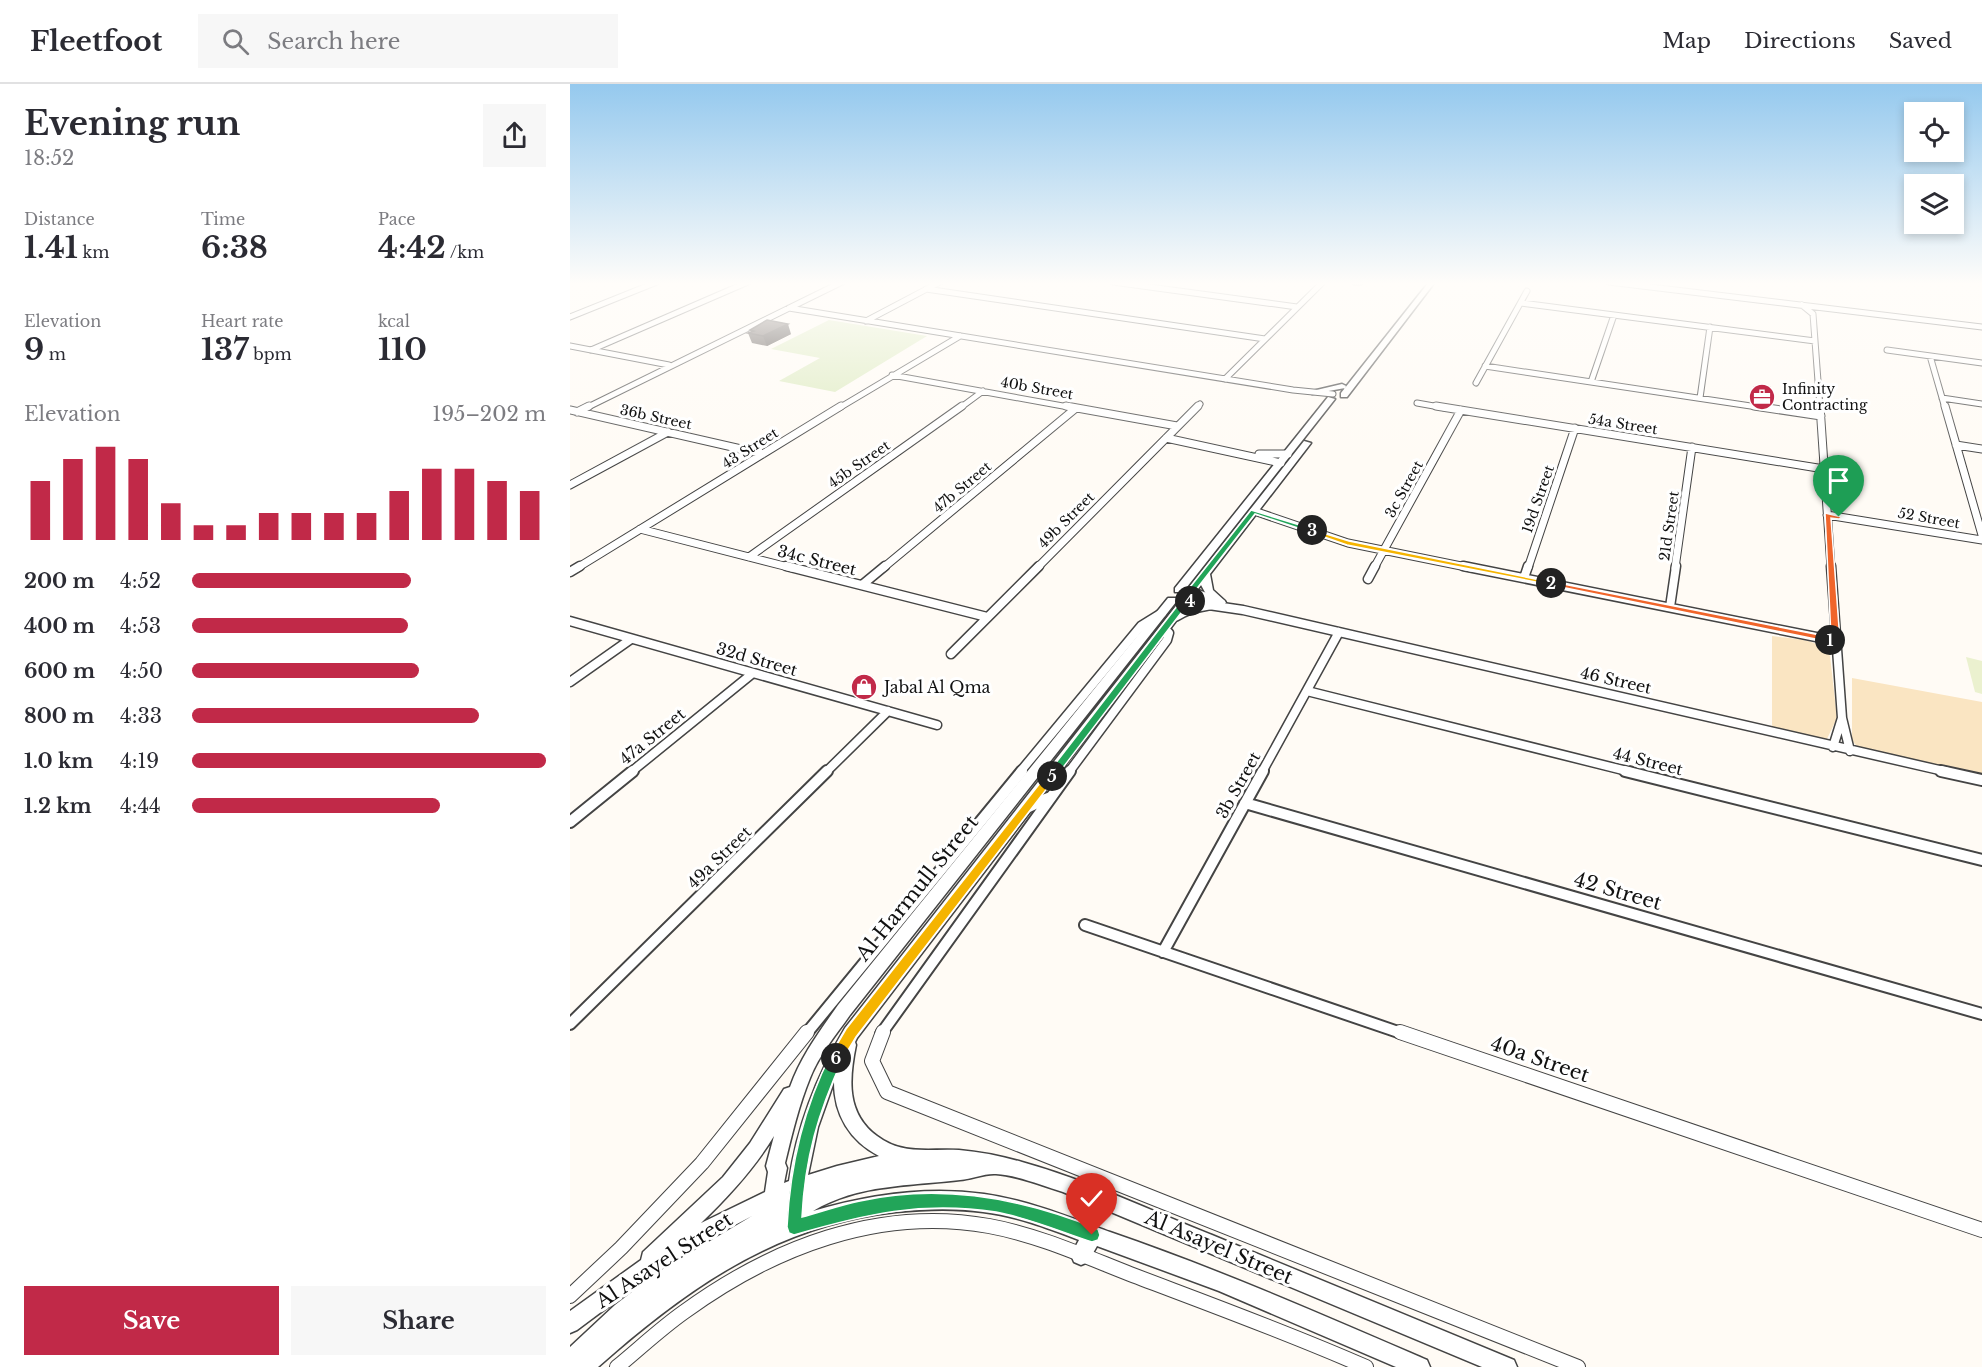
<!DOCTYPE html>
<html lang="en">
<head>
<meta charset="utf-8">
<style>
  body { margin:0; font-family:"Libre Baskerville",serif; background:#f7f7f7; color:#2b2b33; height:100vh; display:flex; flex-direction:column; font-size:22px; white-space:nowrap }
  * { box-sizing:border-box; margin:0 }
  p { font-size:20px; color:#7c7c81 }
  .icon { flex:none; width:33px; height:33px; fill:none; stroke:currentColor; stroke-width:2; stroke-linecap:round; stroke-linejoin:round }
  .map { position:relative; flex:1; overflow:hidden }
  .drawer { display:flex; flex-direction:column; background:#fff; width:570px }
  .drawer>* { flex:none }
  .controls { position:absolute; left:1334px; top:18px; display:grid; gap:12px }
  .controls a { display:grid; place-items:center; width:60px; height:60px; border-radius:0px; background:#fff; box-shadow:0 3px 9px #0003; font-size:30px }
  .pin { position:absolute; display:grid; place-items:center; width:51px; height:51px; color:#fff; margin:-62px -26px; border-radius:50% 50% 50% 0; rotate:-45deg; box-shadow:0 0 6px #0007 }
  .pin .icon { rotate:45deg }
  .km { position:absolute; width:30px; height:30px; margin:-15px; border-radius:50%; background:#222; color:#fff; font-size:16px; line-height:30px; text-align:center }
  .round { display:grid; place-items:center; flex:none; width:63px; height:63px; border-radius:0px; background:#f7f7f7 }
  .summary { display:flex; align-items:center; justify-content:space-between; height:102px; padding:0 24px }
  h1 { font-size:33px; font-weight:800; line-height:45px }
  .stats { display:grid; grid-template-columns:repeat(3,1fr); gap:9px; height:102px; padding:6px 24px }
  .stats div { display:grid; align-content:center }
  .stats b { font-size:30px; font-weight:800 }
  .stats small { font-size:16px; font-weight:400 }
  .stats p { font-size:16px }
  .chart { height:168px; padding:12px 24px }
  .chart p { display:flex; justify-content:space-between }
  .chart svg { width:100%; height:108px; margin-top:6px; stroke:#c12948; stroke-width:6 }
  .action { display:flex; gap:12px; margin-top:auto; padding:12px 24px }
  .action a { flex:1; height:69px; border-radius:0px; background:#c12948; color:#fff; font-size:24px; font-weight:800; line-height:69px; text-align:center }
  .action a+a { background:#f7f7f7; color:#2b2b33 }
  ul { padding:0 24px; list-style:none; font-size:20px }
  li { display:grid; grid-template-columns:96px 72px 1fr; align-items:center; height:45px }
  li i { height:15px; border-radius:8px; background:#c12948 }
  header { display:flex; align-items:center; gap:36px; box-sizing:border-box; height:84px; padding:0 30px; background:#fff; border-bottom:2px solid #e1e1e2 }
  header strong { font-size:28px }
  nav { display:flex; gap:33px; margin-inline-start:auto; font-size:21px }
  .search { width:420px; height:54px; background:#f7f7f7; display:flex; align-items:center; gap:15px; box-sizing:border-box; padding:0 21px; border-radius:0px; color:#7c7c81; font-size:22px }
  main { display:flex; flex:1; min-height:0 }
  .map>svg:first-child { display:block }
  .green { fill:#dceabe }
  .sand { fill:#fae5c2 }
  .pitch { fill:#ebf1cf }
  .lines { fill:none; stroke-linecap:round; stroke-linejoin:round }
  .minor-far4-casing { stroke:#444; stroke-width:7 }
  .minor-far3-casing { stroke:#444; stroke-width:9 }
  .minor-far2-casing { stroke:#444; stroke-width:11 }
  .minor-far1-casing { stroke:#444; stroke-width:14 }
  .minor-casing { stroke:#444; stroke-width:16 }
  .tertiary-casing { stroke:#444; stroke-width:3 }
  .minor-far4 { stroke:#fff; stroke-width:5 }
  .minor-far3 { stroke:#fff; stroke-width:7 }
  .minor-far2 { stroke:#fff; stroke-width:8 }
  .minor-far1 { stroke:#fff; stroke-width:10 }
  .minor { stroke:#fff; stroke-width:14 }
  .tertiary { fill:#fff; fill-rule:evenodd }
  .wall { fill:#4d4542 }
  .shaded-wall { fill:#3f3836 }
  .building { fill:#5a504d; stroke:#3f3836; stroke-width:1.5 }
  .split-1 { fill:#f0652b; stroke:#fff; stroke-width:1.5 }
  .split-2 { fill:#f0652b; stroke:#fff; stroke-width:1.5 }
  .split-3 { fill:#f5b400; stroke:#fff; stroke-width:1.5 }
  .split-4 { fill:#22a559; stroke:#fff; stroke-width:1.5 }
  .split-5 { fill:#22a559; stroke:#fff; stroke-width:1.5 }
  .split-6 { fill:#f5b400; stroke:#fff; stroke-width:1.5 }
  .split-7 { fill:#22a559; stroke:#fff; stroke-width:1.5 }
  .labels { text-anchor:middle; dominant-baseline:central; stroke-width:6; stroke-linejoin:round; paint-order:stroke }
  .far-street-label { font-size:14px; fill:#111; stroke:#fff }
  .far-poi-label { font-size:14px; fill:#111; stroke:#fff; text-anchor:start }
  .street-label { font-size:16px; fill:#111; stroke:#fff }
  .poi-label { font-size:16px; fill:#111; stroke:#fff; text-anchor:start }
  .near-street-label { font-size:20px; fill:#111; stroke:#fff }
</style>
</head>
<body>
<header>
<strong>Fleetfoot</strong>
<div class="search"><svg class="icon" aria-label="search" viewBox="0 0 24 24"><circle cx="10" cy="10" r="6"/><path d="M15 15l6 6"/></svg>Search here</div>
<nav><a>Map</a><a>Directions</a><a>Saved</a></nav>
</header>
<main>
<section class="drawer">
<div class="summary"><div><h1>Evening run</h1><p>18:52</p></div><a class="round"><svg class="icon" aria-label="share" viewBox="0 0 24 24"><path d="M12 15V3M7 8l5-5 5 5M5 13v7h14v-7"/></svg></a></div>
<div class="stats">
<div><p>Distance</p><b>1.41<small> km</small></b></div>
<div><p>Time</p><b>6:38</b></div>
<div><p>Pace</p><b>4:42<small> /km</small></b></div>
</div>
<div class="stats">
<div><p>Elevation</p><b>9<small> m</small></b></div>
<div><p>Heart rate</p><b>137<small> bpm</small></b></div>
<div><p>kcal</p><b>110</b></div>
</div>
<div class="chart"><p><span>Elevation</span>195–202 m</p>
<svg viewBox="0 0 160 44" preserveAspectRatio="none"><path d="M5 44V20M15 44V11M25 44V6M35 44V11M45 44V29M55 44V38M65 44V38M75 44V33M85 44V33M95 44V33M105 44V33M115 44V24M125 44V15M135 44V15M145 44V20M155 44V24"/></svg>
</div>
<ul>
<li><b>200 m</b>4:52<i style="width:62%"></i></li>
<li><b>400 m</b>4:53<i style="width:61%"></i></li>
<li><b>600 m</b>4:50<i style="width:64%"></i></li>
<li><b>800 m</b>4:33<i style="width:81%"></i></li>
<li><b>1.0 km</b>4:19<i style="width:100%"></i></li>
<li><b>1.2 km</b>4:44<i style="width:70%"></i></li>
</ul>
<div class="action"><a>Save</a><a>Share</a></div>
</section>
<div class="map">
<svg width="1412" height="1283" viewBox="0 0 1412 1283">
  <rect width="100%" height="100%" fill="#fffbf5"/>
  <path class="green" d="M259 236 357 252 265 308 209 297 250 274 201 265Z"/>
  <path class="sand" d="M1202 552C1220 555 1251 554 1260 572L1267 634 1256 657 1202 646Z
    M1282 594 1412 618V692L1292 667 1282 657Z"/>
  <path class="pitch" d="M1396 573 1412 577V610L1405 608Z"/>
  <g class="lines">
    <g class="minor-far4-casing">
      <path id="minor-far4" d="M543 198 727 223
        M785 198H790
        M1039 198 1412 243
        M356 205 695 255
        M951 219 1245 257
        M1232 221 1243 230 1250 324
        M219 224 723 306 763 310
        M0 233 87 198
        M296 237 370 198
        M0 262 99 281
        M21 266 178 198
        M1317 266 1412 279
        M1360 272 1375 324
        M915 282 1194 324
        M322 291 504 324
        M655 295 753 198
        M1021 298 1044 231
        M906 299 957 207
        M1130 314 1140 243
        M1372 314 1412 320
        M847 319 875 324
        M16 324 272 198
        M269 324 390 252
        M390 324 413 307
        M626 324 630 320"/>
    </g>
    <g class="minor-far3-casing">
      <path id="minor-far3" d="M496 322 607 342
        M866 322 1254 385
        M1184 322 1251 332
        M1250 322 1261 484
        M1375 322 1412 451
        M0 326 193 370
        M7 328 19 322
        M596 354 711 379
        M1386 361 1412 365
        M689 370H718
        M0 401 98 348
        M684 427 778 459 901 484
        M1257 431 1412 456
        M70 445 222 484
        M179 473 392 322
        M7 484 271 322
        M313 484 506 324
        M467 484 628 322
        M804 484 891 326
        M958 484 1005 344
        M1105 484 1122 363"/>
    </g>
    <g class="minor-far2-casing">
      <path id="minor-far2" d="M216 482 417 533
        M893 482 1266 557
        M1261 482 1272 634 1280 667
        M0 488 10 482
        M954 494 958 482
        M798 495 805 482
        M292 501 315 482
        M623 508 651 519
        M618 518 673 526 1378 688
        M1100 523 1106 482
        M0 537 367 641
        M381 570 469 482
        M0 598 61 555
        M737 607 1061 688
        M1263 663 1272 634
        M61 688 183 589
        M256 688 318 627
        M450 688 571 542 592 529
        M499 688 597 556 599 549 594 544
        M692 688 769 548"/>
    </g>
    <g class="minor-far1-casing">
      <path id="minor-far1" d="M1055 687 1412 776
        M1371 687 1412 696
        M675 719 1412 930
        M0 738 63 687
        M515 841 834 950
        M593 868 693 687
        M0 940 257 687
        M236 950 452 687
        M311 950 500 687"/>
    </g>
    <g class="minor-casing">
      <path id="minor" d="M313 948 302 977 317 1008 1008 1283
        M830 948 1412 1146
        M0 1212 51 1164 132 1079 237 948
        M47 1283C69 1265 90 1245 114 1228 202 1164 308 1122 419 1142 468 1151 514 1172 560 1190 639 1220 719 1249 796 1283"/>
    </g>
    <g class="tertiary-casing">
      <path id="tertiary" d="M859 198H865L777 313H771V309Z
        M772 300 776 302 775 304 742 310 738 308Z
        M758 313 765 315 613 508H605V504Z
        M734 357 741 359 640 490 643 506 655 517 656 519C647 526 636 525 624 529 618 530 612 534 606 537L472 711 480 708 485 710 486 713 485 716 460 728 287 954 285 958 286 961C279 995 276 1029 307 1052 333 1072 360 1064 389 1066 411 1068 431 1072 452 1078 517 1096 579 1126 642 1151 743 1193 844 1234 944 1276L947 1283H912L493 1108C473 1102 447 1091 426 1090 415 1089 402 1095 390 1096 340 1102 288 1100 243 1127 297 1111 357 1102 414 1110 457 1116 499 1133 540 1148 648 1185 753 1231 857 1276L860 1283H826L649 1207 527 1162 518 1178 511 1181 504 1178 501 1171 509 1156C478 1144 446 1132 413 1128 384 1124 355 1125 326 1128 206 1141 116 1205 28 1283H0V1263L45 1221 88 1188 182 1132C119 1164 63 1204 7 1246L0 1249V1227L71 1176 73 1168 153 1093 180 1059 214 1005 220 1003C231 972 250 947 268 921L598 514H606L607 516 606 518 280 931C266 951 249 971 240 994 229 1021 222 1050 215 1079L217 1084 214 1099 219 1097C227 1042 247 991 275 944L610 517 614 516 619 519 615 525 644 519 637 512 631 501 625 509H617L616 507ZM264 998C264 1031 280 1057 309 1072L267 1082 238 1091 248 1043ZM204 1052 196 1082 198 1088 195 1108 131 1139C159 1112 184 1085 204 1052Z"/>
    </g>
    <use href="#minor-far4" class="minor-far4"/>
    <use href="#minor-far3" class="minor-far3"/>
    <use href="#minor-far2" class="minor-far2"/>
    <use href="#minor-far1" class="minor-far1"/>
    <use href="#minor" class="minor"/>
    <use href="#tertiary" class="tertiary"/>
  </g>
  <path class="wall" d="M180 246 221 250 197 262 182 259 178 249 181 248Z"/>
  <path class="shaded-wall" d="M218 240 221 250 197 262 193 252Z"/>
  <path class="building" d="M197 236 218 240 193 252 178 249 184 247 180 246Z"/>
  <linearGradient id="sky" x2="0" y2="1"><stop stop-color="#95c9ee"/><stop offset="0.53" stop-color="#fffdfa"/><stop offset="1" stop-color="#fffdfa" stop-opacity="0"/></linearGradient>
  <rect width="1412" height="377" fill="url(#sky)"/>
  <path class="split-1" d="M1255 429 1272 433 1269 435 1261 434 1270 557 1266 560 1255 556 1261 553Z"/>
  <path class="split-2" d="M978 497 1260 553 1264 556 1260 558 981 501H978Z"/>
  <path class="split-3" d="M740 445 779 457 985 499 981 501 777 461 740 448Z"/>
  <path class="split-4" d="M681 426 746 446 740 448 685 430 625 507 628 512 623 519H617L620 512 617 507Z"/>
  <path class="split-5" d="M617 515 625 517 617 521 485 694H478V689L611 517Z"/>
  <path class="split-6" d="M482 688 487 692 485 694 286 953 271 978 266 980 261 978 259 974 276 945 478 689Z"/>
  <path class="split-7" d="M266 968 271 970 273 974C248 1029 235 1073 232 1133 251 1128 270 1121 290 1117 371 1099 452 1114 528 1145L530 1151 528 1156 522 1158C491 1148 459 1134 426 1128 351 1117 296 1130 224 1151L219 1149 217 1143C220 1081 233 1025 261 970Z"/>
  <defs>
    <g id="office-disc" transform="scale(1.35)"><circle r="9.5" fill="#c12948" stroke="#fff"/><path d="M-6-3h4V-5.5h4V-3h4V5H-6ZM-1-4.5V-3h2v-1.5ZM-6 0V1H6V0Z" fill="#fff"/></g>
    <g id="shop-disc" transform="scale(1.35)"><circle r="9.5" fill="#c12948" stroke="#fff"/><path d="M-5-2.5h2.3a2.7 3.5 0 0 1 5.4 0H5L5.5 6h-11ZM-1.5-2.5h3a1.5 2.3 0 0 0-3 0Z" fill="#fff"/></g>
  </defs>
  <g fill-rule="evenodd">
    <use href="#office-disc" x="1192" y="313"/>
    <use href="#shop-disc" x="294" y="603"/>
  </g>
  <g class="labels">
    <g class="far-street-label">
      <text transform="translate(467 304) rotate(10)">40b Street</text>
      <text transform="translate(86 333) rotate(12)">36b Street</text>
      <text transform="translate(1053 340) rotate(9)">54a Street</text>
      <text transform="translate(180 364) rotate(-32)">43 Street</text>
      <text transform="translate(289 380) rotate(-35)">45b Street</text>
      <text transform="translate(392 403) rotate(-40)">47b Street</text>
      <text transform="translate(834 405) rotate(-61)">3c Street</text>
      <text transform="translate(968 415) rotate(-71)">19d Street</text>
      <text transform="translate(1359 434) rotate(10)">52 Street</text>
      <text transform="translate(496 436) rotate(-45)">49b Street</text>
      <text transform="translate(1099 442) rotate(-82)">21d Street</text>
    </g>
    <g class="far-poi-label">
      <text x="1212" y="305">Infinity<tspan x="1212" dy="16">Contracting</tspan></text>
    </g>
    <g class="street-label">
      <text transform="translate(247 476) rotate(14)">34c Street</text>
      <text transform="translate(187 575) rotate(16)">32d Street</text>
      <text transform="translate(1046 596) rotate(13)">46 Street</text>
      <text transform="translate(82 652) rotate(-39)">47a Street</text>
      <text transform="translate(1078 677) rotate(14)">44 Street</text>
      <text transform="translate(668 701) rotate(-61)">3b Street</text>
      <text transform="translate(149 773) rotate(-44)">49a Street</text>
    </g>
    <g class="poi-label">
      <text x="314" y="603">Jabal Al Qma</text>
    </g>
    <g class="near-street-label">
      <text transform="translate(347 804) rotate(-51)">Al Harmull Street</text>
      <text transform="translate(1048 807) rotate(16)">42 Street</text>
      <text transform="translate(970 975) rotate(19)">40a Street</text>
      <text transform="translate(649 1163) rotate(23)">Al Asayel Street</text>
      <text transform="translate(94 1176) rotate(-33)">Al Asayel Street</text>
    </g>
  </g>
</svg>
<div class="controls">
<a><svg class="icon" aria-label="locate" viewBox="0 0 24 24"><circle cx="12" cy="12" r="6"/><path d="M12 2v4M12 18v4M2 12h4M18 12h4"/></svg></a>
<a><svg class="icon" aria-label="layers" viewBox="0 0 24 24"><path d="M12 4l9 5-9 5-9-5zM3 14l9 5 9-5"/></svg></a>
</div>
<div class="pin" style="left:1269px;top:433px;background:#1e9e55"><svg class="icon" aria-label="arrive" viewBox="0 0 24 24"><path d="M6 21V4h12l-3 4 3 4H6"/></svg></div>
<div class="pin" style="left:522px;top:1151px;background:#d93025"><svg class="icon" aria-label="check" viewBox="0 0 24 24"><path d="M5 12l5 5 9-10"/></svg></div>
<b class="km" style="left:1260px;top:556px">1</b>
<b class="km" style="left:981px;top:499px">2</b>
<b class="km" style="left:742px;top:446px">3</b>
<b class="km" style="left:620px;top:517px">4</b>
<b class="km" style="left:482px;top:692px">5</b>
<b class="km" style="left:266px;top:974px">6</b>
</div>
</main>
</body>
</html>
